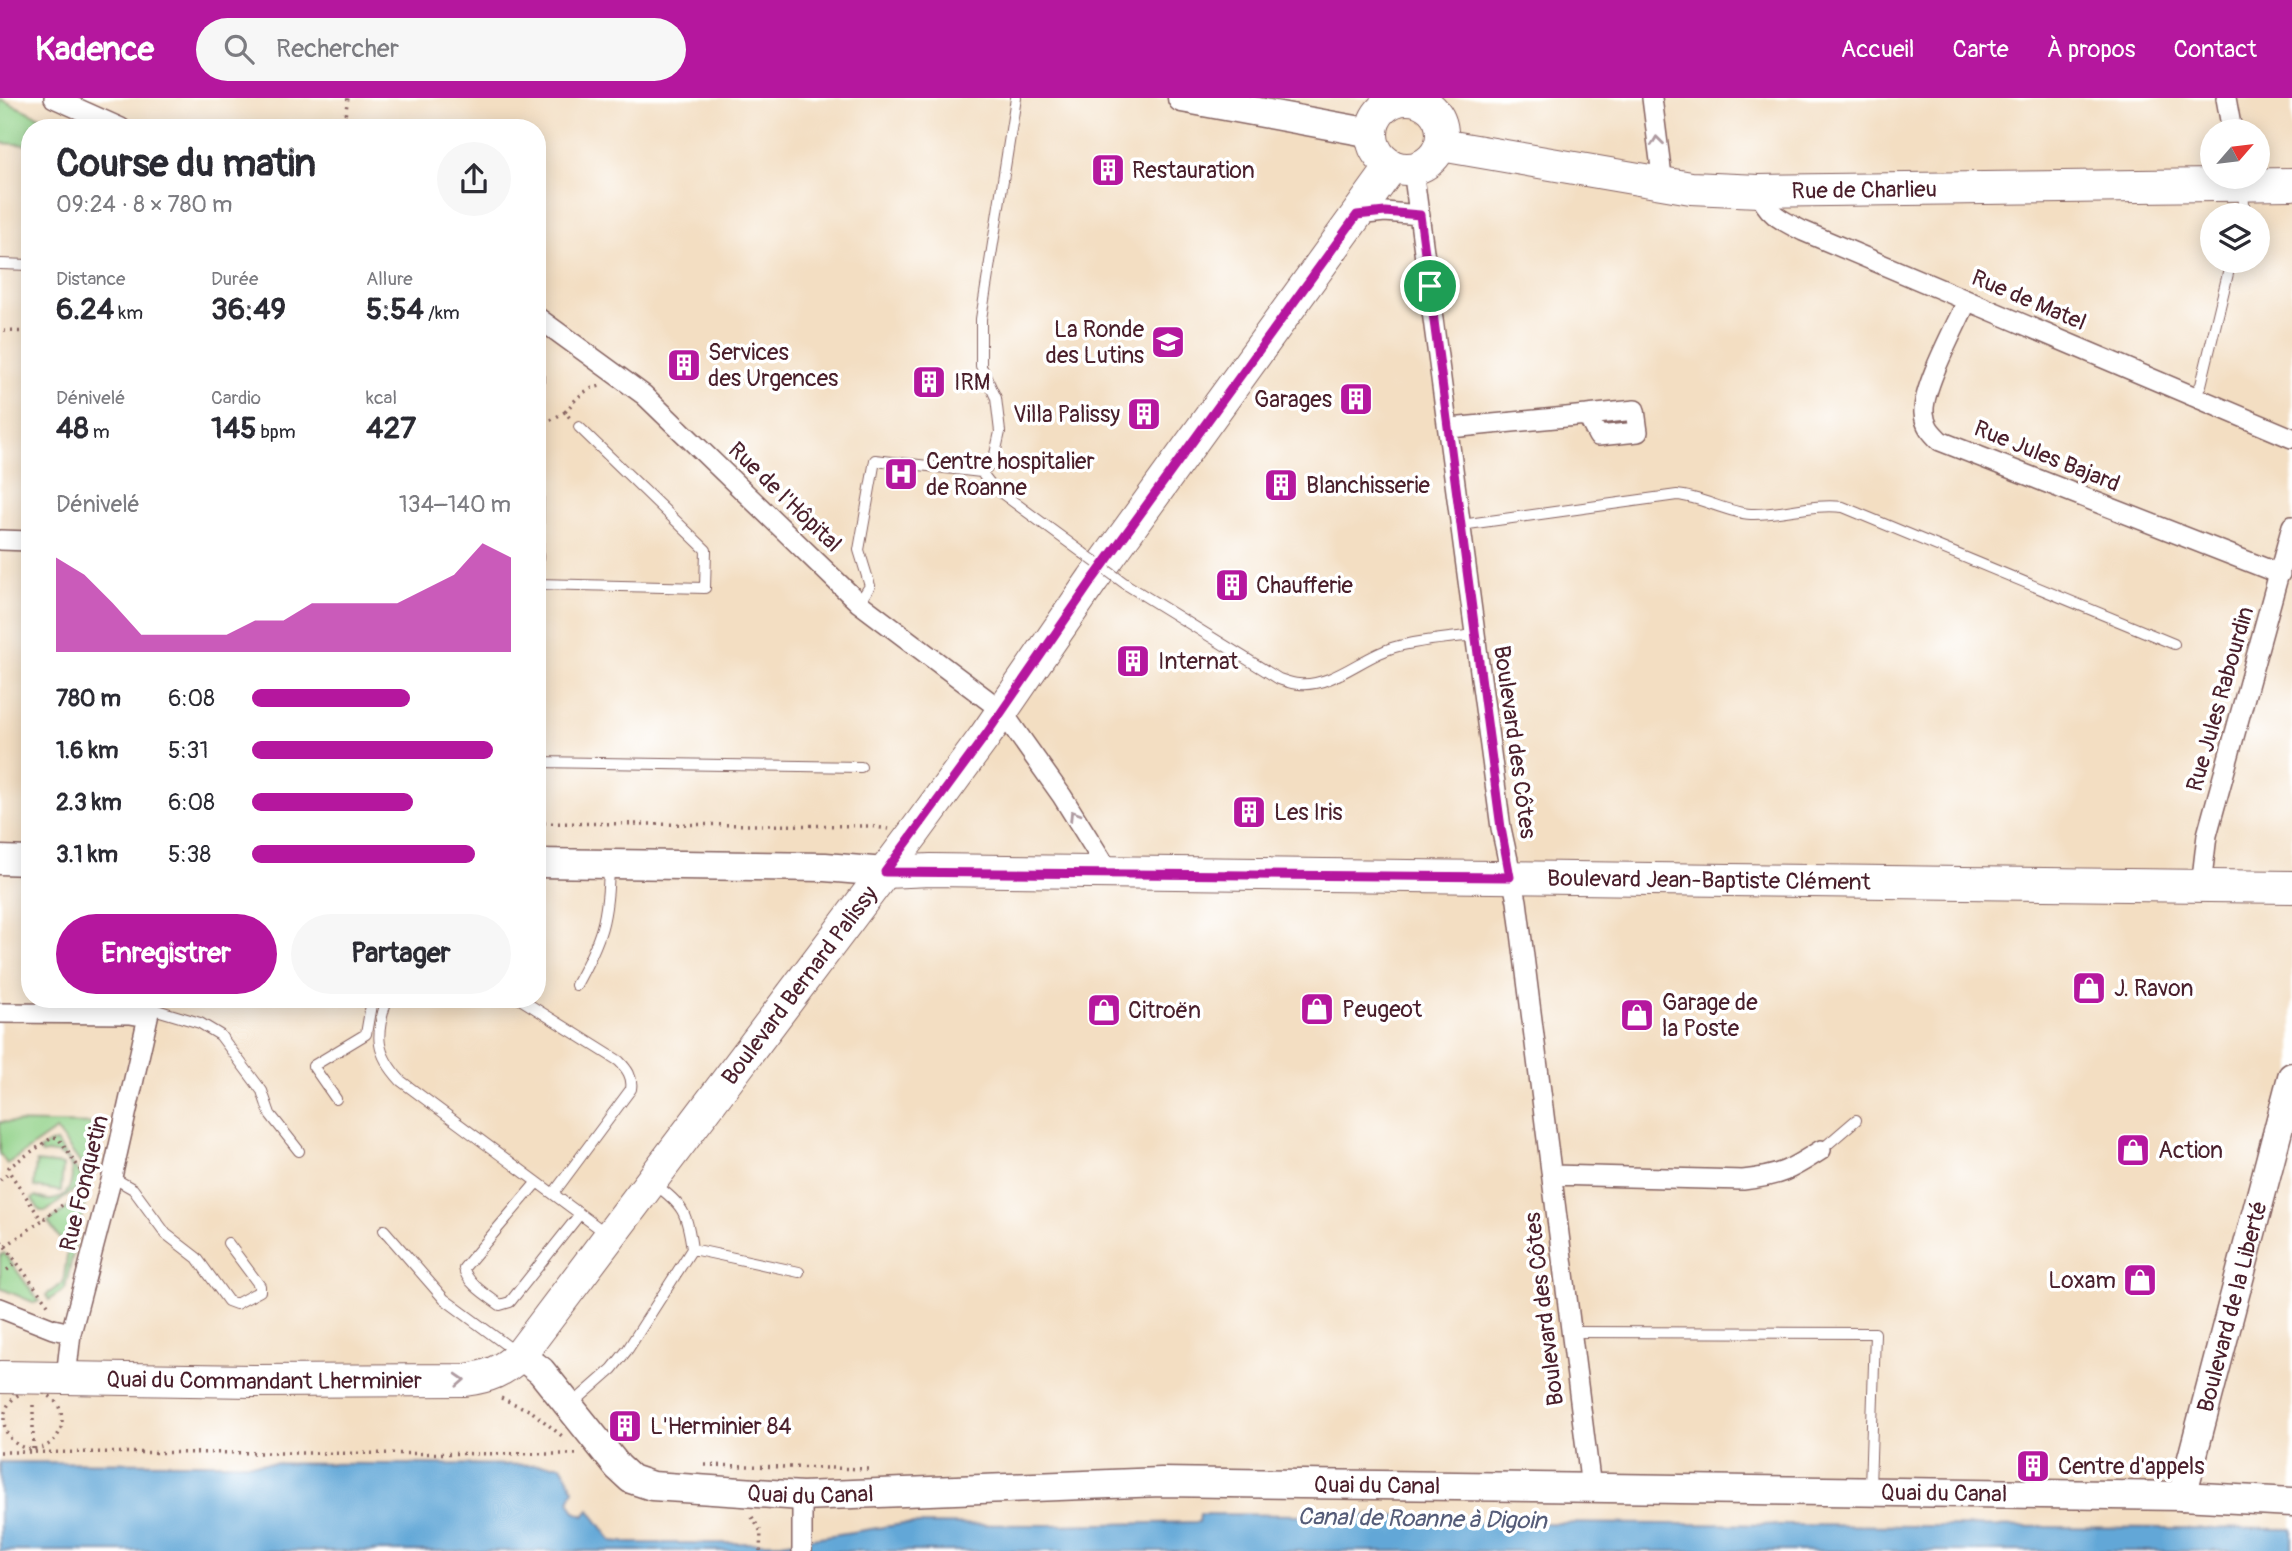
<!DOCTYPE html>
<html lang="fr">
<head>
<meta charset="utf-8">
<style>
  body { margin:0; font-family:Pangolin,sans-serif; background:#f7f7f7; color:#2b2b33; height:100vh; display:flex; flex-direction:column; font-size:26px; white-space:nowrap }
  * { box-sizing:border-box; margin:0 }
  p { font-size:23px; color:#7c7c81 }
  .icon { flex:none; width:38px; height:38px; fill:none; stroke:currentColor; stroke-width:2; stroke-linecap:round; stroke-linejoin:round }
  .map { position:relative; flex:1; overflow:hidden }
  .panel { position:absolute; left:21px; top:21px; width:525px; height:889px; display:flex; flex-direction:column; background:#fff; border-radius:28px; box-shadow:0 4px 18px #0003 }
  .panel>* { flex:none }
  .needle { width:46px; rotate:62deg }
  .buttons { position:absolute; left:2200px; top:21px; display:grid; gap:14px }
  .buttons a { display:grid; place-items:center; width:70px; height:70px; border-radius:50%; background:#fff; box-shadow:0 4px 18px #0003; font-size:35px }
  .pin { position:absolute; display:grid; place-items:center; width:60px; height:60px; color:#fff; margin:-30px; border:4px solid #fff; border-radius:50%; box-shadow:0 2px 7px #0007 }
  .round { display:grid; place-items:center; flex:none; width:74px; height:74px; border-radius:37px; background:#f7f7f7 }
  .headline { display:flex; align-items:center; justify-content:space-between; height:119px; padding:0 35px }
  h1 { font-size:38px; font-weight:700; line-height:52px }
  .figures { display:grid; grid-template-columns:repeat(3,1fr); gap:10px; height:119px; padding:7px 35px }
  .figures div { display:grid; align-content:center }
  .figures b { font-size:30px; font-weight:700 }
  .figures small { font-size:19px; font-weight:400 }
  .figures p { font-size:19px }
  .chart { height:196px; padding:14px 35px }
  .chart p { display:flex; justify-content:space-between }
  .chart svg { width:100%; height:126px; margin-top:7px; fill:#b5179e; opacity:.7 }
  .button { display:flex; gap:14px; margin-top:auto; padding:14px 35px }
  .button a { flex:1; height:80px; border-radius:42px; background:#b5179e; color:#fff; font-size:28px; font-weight:700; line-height:80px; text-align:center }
  .button a+a { background:#f7f7f7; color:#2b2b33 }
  ul { padding:0 35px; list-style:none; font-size:23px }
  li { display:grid; grid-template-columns:112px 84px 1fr; align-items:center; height:52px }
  li i { height:18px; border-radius:9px; background:#b5179e }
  header { display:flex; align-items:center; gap:42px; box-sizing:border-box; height:98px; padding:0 35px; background:#b5179e; color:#fff }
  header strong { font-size:33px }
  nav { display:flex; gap:38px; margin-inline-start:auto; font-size:24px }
  .search { width:490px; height:63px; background:#f7f7f7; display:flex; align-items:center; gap:18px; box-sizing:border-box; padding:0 24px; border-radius:38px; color:#7c7c81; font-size:26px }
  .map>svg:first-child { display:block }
  .green { fill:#91d188; stroke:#6e785a; stroke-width:2 }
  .water { fill:#62a7d7; stroke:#566381; stroke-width:2 }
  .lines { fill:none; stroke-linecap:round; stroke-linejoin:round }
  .lane-casing { stroke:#856260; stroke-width:12 }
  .street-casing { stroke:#856260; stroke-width:22 }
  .secondary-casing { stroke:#856260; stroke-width:31 }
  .primary-casing { stroke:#856260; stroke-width:34 }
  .path { stroke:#856260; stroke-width:3.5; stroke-dasharray:2 5; stroke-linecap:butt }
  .lane { stroke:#fff; stroke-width:10 }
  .street { stroke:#fff; stroke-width:19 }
  .secondary { stroke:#fff; stroke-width:28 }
  .primary { stroke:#fff; stroke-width:32 }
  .lane-bridge-casing { stroke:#856260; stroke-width:12; stroke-linecap:butt }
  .lane-bridge { stroke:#fff; stroke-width:10 }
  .oneway { stroke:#ae9aa0 }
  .route-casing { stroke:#fff; stroke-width:14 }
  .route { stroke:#b5179e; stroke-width:9 }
  .labels { text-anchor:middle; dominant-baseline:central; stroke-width:7; stroke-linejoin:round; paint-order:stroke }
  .poi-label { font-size:23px; fill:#4a1f2b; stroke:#fff; text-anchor:start }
  .street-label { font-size:23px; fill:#4a1f2b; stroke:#fff }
  .water-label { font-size:24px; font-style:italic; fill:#555c78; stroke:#fff }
</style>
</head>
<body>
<header>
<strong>Kadence</strong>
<div class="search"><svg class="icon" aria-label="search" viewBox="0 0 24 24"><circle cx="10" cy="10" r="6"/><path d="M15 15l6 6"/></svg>Rechercher</div>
<nav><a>Accueil</a><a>Carte</a><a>À propos</a><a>Contact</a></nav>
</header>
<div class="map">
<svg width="2292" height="1453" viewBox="0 0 2292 1453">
  <rect width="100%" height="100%" fill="#fff"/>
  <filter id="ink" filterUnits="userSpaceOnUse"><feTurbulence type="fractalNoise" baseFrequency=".0143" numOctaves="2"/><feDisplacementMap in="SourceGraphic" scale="14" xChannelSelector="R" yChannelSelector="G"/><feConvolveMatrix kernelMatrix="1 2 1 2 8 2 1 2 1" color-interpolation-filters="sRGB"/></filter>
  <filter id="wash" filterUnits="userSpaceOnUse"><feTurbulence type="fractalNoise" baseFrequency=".00686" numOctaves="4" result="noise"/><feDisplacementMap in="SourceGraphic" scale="28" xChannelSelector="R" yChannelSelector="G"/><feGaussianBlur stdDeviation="1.57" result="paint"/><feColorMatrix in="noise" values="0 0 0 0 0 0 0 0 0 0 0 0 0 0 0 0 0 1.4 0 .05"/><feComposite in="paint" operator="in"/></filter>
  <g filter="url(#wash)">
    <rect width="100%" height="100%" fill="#f3dec2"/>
    <path class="green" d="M0 1 64 30H30V47L0 45Z
      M0 1024 102 1026 91 1080 56 1032 7 1066 0 1056Z
      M56 1044 81 1078V1087L47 1113H40L32 1101 36 1098C78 1120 87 1045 42 1056L39 1052 50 1045Z
      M36 1064 63 1067 61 1093 34 1089Z
      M87 1096 65 1191 49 1202 46 1197 63 1185 68 1152 48 1124Z
      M4 1155 39 1203 35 1205 0 1190V1158Z"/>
    <path class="water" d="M0 1364 561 1367 574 1392 569 1403 575 1414 584 1418 589 1412 612 1443 631 1445H781L903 1426 1051 1427 1199 1424 1200 1416 1424 1418 1427 1424 2292 1431V1453H0Z"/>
  </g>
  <g filter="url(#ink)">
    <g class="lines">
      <g class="lane-casing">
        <path id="lane" d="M2242 117 2244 107 2243 90
          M0 166 30 167
          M2193 298 2201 287 2231 163
          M981 374 992 388 1083 455
          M1461 427 1677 397C1702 399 1727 415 1751 416 1782 417 1812 405 1843 409L2174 546
          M537 486 705 490 706 452 579 329
          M538 486 539 254
          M1127 487 1279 581C1285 583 1293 586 1299 586 1333 589 1363 558 1395 549 1421 542 1449 540 1475 537
          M859 505 870 488 859 452 875 362 981 374 993 365 1000 334 996 300 981 268V221L1016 0
          M537 664 861 669
          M576 887C602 840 608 821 609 767
          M387 901C375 937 375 955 401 983L607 1136
          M520 901 619 963C627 971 633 979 631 991L553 1096
          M150 910 200 925 220 937 262 993 270 1016 299 1053
          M336 1001 313 968 366 936 372 901
          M1821 1052 1856 1022
          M112 1079 133 1091 166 1136 197 1160 228 1203 236 1206 260 1193V1188L228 1145
          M537 1084 464 1170C466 1185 488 1198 500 1207L510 1204 580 1116
          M653 1085C684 1107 687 1115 692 1151
          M384 1132 444 1201 517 1255
          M1572 1234 1875 1235 1870 1390
          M570 1308 612 1271 628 1251 692 1151 799 1174"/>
      </g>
      <g class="street-casing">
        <path id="street" d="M54 0 121 30
          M1652 0 1663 86
          M2226 0 2232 33
          M1413 71 1501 730 1517 803 1591 1390
          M1759 93C1766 116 1783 123 1803 133L2292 340
          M1357 117 1385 114 1420 117
          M1967 203C1956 228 1922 290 1924 315 1925 328 1931 334 1940 343L2280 476
          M537 219 644 297 859 505 1001 612 1062 698 1110 775
          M1450 330 1587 317 1598 338 1638 334 1635 312 1587 317
          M0 442 30 443
          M2201 788 2207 737 2292 428
          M0 915 130 916 148 919
          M1553 1077 1743 1082C1780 1078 1790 1072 1821 1052
          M0 1210 53 1231 71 1235
          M66 1280 71 1235 112 1079 152 901
          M802 1398V1453"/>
      </g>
      <g class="secondary-casing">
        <g id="secondary">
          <path d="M1182 0 1372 35"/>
          <path d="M1401 0 1402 1"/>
          <path d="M0 762 30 763"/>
          <path d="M537 765 825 769 885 774"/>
          <path id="s1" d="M520 1257 541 1273 618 1369 631 1381 652 1388 802 1398 1161 1384 2182 1398 2292 1404"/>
          <path id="s2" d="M2182 1398 2292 979"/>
        </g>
      </g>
      <g class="primary-casing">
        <g id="primary">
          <circle cx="1407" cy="36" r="35"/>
          <path id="s3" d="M1441 47 1691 90 1759 93 2292 86"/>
          <path id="s4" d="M885 774 931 772 2292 789"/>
          <path id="s5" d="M0 1279 253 1283 465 1282C488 1279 503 1273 520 1257L914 735 985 638 1093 481 1392 68"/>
        </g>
      </g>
      <path class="path" d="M343 30 348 0
        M4 233 30 234
        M565 314C576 301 583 291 601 288
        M551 322 565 314 570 320
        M27 674 30 480
        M27 712V742
        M537 725 869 728 888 731
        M0 1082 10 1074
        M90 1086 45 1120 39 1118 10 1075 9 1069 53 1039 58 1040 91 1087
        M1 1143 49 1208
        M0 1152 44 1121
        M7 1172 17 1165
        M4 1322a29 29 0 1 1 58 0a29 29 0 1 1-58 0Z
        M501 1300 531 1313 562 1338
        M33 1351V1303
        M0 1354 579 1356
        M705 1367 869 1371
        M752 1419 761 1434 760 1453"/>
      <use href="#lane" class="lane"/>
      <use href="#street" class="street"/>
      <use href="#secondary" class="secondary"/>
      <use href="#primary" class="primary"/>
      <g class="lane-bridge-casing">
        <path id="lane-bridge" d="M1083 455 1127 487"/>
      </g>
      <use href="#lane-bridge" class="lane-bridge"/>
    </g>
    <defs><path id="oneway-chevron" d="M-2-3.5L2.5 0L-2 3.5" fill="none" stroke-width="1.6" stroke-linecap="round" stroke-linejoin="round" transform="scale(1.75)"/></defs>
    <g class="oneway">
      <use href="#oneway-chevron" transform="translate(1657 43) rotate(-97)"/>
      <use href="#oneway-chevron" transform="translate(1074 717) rotate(-122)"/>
      <use href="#oneway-chevron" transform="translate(460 1282) rotate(-3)"/>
    </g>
  </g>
  <g class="lines" filter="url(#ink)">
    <g class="route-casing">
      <path id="route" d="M1385 114 1420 117 1501 730 1510 779 885 774 985 638 1093 481 1357 117Z"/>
    </g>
    <use href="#route" class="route"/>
  </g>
  <defs>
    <g id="building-square" transform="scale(1.75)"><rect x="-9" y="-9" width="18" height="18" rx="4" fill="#b5179e" stroke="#fff"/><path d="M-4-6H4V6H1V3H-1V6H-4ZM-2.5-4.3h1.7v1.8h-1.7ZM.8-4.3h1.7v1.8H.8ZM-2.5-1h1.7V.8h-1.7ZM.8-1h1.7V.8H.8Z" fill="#fff"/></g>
    <g id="school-square" transform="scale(1.75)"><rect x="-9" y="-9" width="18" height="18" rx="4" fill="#b5179e" stroke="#fff"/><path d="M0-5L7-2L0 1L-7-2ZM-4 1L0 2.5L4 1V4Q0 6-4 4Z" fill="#fff"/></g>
    <g id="hospital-square" transform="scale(1.75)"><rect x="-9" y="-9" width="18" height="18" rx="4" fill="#b5179e" stroke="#fff"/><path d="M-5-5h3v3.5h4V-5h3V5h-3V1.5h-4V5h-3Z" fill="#fff"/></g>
    <g id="shop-square" transform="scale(1.75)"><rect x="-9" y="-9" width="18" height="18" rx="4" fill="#b5179e" stroke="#fff"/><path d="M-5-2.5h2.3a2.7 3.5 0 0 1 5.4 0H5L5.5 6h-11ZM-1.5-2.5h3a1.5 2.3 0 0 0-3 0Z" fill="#fff"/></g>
  </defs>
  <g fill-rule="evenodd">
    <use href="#building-square" x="1108" y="72"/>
    <use href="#school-square" x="1168" y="244"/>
    <use href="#building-square" x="684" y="267"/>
    <use href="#building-square" x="929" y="284"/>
    <use href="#building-square" x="1356" y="301"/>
    <use href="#building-square" x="1144" y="316"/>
    <use href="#hospital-square" x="901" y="376"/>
    <use href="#building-square" x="1281" y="387"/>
    <use href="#building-square" x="1232" y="487"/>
    <use href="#building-square" x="1133" y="563"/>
    <use href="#building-square" x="1249" y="714"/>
    <use href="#shop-square" x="2089" y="890"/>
    <use href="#shop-square" x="1317" y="911"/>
    <use href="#shop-square" x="1104" y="912"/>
    <use href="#shop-square" x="1637" y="917"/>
    <use href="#shop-square" x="2133" y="1052"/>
    <use href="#shop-square" x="2140" y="1182"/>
    <use href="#building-square" x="625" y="1328"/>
    <use href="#building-square" x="2033" y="1368"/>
  </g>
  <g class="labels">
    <g class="poi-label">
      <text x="1132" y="72">Restauration</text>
      <text x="1144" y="231" text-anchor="end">La Ronde<tspan x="1144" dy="26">des Lutins</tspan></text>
      <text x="708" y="254">Services<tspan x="708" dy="26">des Urgences</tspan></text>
      <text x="954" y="284">IRM</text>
      <text x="1332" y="301" text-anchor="end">Garages</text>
      <text x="1120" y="316" text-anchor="end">Villa Palissy</text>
      <text x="926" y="363">Centre hospitalier<tspan x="926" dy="26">de Roanne</tspan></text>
      <text x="1306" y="387">Blanchisserie</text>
      <text x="1256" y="487">Chaufferie</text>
      <text x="1158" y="563">Internat</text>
      <text x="1274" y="714">Les Iris</text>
      <text x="2114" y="890">J. Ravon</text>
      <text x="1662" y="904">Garage de<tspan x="1662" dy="26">la Poste</tspan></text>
      <text x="1342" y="911">Peugeot</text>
      <text x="1128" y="912">Citroën</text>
      <text x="2158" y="1052">Action</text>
      <text x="2116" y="1182" text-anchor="end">Loxam</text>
      <text x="650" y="1328">L'Herminier 84</text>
      <text x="2058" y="1368">Centre d'appels</text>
    </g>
    <g class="street-label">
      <text stroke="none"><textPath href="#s3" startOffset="427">Rue de Charlieu</textPath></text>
      <text transform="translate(2029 202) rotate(23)">Rue de Matel</text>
      <text transform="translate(2047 358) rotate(22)">Rue Jules Bajard</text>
      <text transform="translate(785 399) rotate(44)">Rue de l'Hôpital</text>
      <text transform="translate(2220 601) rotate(-74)">Rue Jules Rabourdin</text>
      <text transform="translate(1515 644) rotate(82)">Boulevard des Côtes</text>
      <text stroke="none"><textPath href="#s4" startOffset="824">Boulevard Jean-Baptiste Clément</textPath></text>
      <text stroke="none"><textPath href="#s5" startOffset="990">Boulevard Bernard Palissy</textPath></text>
      <text transform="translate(84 1085) rotate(-76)">Rue Fonquetin</text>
      <text stroke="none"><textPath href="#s2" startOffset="196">Boulevard de la Liberté</textPath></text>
      <text transform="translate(1544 1211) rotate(-97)">Boulevard des Côtes</text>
      <text stroke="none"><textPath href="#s5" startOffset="264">Quai du Commandant Lherminier</textPath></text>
      <text stroke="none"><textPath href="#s1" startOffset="915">Quai du Canal</textPath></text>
      <text stroke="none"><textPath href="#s1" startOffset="348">Quai du Canal</textPath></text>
      <text stroke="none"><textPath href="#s1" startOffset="1482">Quai du Canal</textPath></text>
    </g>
    <g class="water-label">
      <text transform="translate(1422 1421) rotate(1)">Canal de Roanne à Digoin</text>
    </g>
  </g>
</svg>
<div class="buttons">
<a><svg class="needle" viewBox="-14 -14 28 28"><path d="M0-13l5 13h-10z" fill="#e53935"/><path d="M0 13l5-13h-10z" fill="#7c7c81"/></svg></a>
<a><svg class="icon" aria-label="layers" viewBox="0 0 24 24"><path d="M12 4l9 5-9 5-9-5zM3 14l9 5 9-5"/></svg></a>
</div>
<div class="pin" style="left:1430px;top:188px;background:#1e9e55"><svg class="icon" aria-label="arrive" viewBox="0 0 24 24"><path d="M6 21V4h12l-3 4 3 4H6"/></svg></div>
<section class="panel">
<div class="headline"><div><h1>Course du matin</h1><p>09:24 · 8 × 780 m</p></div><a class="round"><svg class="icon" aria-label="share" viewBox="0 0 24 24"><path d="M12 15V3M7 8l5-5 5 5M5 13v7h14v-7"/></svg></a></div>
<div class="figures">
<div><p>Distance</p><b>6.24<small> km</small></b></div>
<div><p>Durée</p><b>36:49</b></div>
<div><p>Allure</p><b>5:54<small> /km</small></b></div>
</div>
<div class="figures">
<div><p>Dénivelé</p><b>48<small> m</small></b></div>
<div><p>Cardio</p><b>145<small> bpm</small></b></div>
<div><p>kcal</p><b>427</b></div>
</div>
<div class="chart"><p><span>Dénivelé</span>134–140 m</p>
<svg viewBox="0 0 160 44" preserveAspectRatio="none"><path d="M0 44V11L10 17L20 27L30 38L40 38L50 38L60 38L70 33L80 33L90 27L100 27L110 27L120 27L130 22L140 17L150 6L160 11V44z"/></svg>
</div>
<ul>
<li><b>780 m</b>6:08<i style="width:61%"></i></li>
<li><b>1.6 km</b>5:31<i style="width:93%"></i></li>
<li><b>2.3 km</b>6:08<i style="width:62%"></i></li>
<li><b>3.1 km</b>5:38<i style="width:86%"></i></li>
</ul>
<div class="button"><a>Enregistrer</a><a>Partager</a></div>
</section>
</div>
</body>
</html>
